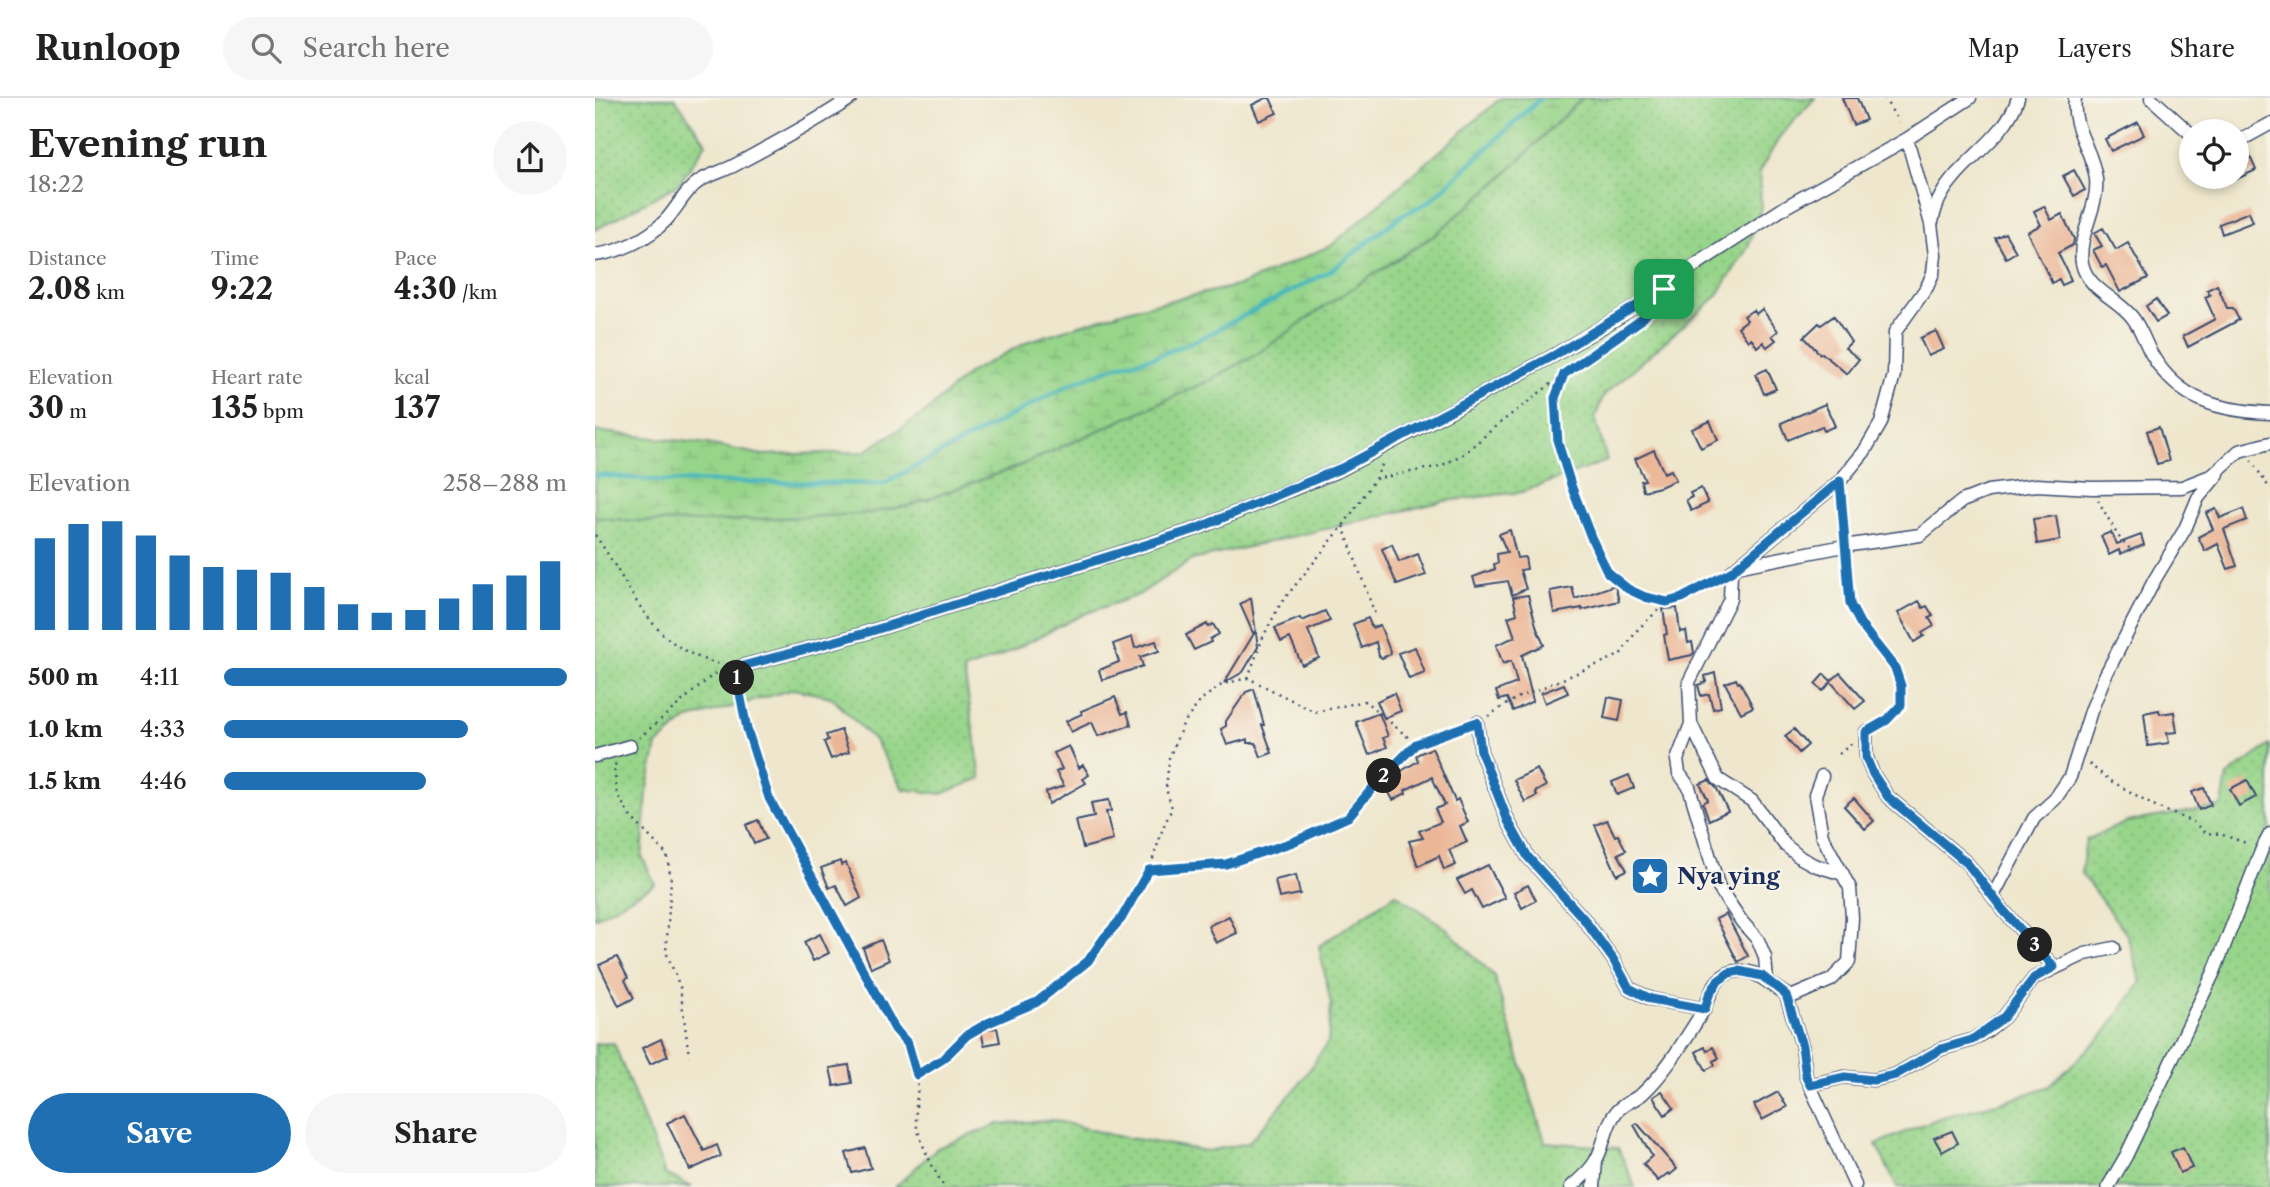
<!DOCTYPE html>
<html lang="en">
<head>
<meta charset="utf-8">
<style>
  body { margin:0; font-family:"Libre Caslon Text",serif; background:#f6f6f6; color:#222; height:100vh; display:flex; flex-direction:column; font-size:26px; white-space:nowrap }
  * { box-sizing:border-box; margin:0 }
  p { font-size:23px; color:#767676 }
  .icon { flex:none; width:38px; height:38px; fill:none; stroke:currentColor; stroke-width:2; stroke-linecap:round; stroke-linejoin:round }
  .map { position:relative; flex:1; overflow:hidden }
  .sheet { display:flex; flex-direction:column; background:#fff; width:595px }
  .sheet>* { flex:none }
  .buttons { position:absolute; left:1584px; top:21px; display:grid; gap:14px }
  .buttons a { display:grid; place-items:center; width:70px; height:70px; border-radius:50%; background:#fff; box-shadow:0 4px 10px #0003; font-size:35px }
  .pin { position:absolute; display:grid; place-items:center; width:60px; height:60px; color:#fff; margin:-30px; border-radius:14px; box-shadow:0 4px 10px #0006 }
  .km { position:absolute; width:35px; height:35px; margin:-18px; border-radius:50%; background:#222; color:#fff; font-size:19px; line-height:35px; text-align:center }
  .round { display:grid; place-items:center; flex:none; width:74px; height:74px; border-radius:37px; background:#f6f6f6 }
  .headline { display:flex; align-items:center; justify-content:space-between; height:119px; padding:0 28px }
  h1 { font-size:38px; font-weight:800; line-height:52px }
  .metrics { display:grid; grid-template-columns:repeat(3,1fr); gap:10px; height:119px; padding:7px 28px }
  .metrics div { display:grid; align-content:center }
  .metrics b { font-size:30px; font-weight:800 }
  .metrics small { font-size:19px; font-weight:400 }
  .metrics p { font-size:19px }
  .chart { height:196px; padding:14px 28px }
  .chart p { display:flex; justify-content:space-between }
  .chart svg { width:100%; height:126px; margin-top:7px; stroke:#1f6fb2; stroke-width:6 }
  .button { display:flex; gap:14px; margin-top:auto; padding:14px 28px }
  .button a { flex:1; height:80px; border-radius:42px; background:#1f6fb2; color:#fff; font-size:28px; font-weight:800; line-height:80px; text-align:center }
  .button a+a { background:#f6f6f6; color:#222 }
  ul { padding:0 28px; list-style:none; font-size:23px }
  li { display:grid; grid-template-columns:112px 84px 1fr; align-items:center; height:52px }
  li i { height:18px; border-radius:9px; background:#1f6fb2 }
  header { display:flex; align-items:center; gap:42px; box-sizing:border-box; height:98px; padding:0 35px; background:#fff; border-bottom:2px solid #e0e0e0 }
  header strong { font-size:33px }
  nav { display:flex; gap:38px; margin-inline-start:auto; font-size:24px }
  .search { width:490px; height:63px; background:#f6f6f6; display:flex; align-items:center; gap:18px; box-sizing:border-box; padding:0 24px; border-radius:38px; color:#767676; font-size:26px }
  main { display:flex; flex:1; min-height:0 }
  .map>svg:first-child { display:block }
  .grass { fill:url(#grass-dots); stroke:#598274; stroke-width:2 }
  .wetland { fill:url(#wetland-marsh); stroke:#598274; stroke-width:2 }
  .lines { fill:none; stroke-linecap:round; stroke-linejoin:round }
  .stream { stroke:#47b7bd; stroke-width:4.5 }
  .building { fill:#ebb696 }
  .street-casing { stroke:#3b4b6f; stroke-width:15 }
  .path { stroke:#3b4b6f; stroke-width:2.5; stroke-dasharray:2 5; stroke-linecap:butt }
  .street { stroke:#fff; stroke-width:12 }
  .route-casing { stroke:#fff; stroke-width:14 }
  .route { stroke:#1f6fb2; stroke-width:9 }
  .labels { text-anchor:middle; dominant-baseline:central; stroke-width:5; stroke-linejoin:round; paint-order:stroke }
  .poi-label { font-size:23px; font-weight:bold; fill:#1b2f5e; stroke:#f7f3e8; text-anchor:start }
</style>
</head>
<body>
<header>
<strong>Runloop</strong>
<div class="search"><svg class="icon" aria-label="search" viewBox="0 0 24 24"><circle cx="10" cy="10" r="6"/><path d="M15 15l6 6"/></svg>Search here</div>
<nav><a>Map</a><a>Layers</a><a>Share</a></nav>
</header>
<main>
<section class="sheet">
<div class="headline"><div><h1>Evening run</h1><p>18:22</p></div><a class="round"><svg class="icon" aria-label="share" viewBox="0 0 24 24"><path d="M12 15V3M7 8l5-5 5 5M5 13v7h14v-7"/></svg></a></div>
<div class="metrics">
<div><p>Distance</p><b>2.08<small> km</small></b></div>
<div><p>Time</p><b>9:22</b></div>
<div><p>Pace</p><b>4:30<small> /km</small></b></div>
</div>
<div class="metrics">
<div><p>Elevation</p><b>30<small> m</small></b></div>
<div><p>Heart rate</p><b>135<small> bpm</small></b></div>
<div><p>kcal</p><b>137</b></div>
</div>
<div class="chart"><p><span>Elevation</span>258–288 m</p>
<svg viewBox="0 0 160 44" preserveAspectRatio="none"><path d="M5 44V12M15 44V7M25 44V6M35 44V11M45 44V18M55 44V22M65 44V23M75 44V24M85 44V29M95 44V35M105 44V38M115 44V37M125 44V33M135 44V28M145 44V25M155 44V20"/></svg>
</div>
<ul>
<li><b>500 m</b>4:11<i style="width:100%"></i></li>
<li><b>1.0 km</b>4:33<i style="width:71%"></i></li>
<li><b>1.5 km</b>4:46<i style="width:59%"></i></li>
</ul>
<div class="button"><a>Save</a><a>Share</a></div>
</section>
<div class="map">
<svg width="1675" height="1089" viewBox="0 0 1675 1089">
  <defs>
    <pattern id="grass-dots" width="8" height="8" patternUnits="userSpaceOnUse" patternTransform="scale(1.75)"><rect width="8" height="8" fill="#97d58a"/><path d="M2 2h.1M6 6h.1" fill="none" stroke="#82b77a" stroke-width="1.8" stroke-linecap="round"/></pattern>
    <pattern id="wetland-marsh" width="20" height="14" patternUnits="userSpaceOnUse" patternTransform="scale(1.75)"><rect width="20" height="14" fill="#97d58a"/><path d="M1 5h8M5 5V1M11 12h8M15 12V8" fill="none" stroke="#82b77a"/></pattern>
  </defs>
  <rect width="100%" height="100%" fill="#f7f3e8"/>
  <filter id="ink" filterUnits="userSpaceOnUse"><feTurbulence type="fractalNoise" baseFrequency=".0143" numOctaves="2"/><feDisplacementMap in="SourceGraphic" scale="14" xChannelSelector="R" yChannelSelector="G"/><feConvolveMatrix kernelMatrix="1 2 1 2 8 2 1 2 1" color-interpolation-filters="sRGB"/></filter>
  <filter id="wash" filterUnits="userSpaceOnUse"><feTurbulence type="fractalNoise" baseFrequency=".00686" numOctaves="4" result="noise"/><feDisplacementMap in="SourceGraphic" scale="28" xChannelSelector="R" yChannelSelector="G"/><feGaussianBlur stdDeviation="1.57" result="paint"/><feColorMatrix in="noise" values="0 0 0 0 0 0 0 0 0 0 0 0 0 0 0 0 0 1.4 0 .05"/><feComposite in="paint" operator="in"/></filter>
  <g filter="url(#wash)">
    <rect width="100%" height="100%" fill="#eee7cd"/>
    <path class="grass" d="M0 0H80L111 45 84 86 0 132Z
      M987 0H1220L1186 37 1164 74 1166 109 1153 149 1122 198 1009 297 1000 319 1012 363 927 394 850 403 597 462 543 497 489 516 410 556 369 572 386 680 347 696 308 691 280 643 236 599 199 591 91 622 62 647 52 694 47 759 60 786 0 820V419L42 423 105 424 266 416 313 408 424 368 611 284 662 256 733 206 841 136 905 81Z
      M1675 647V1089H1302L1281 1046 1344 1020 1418 1001 1455 988 1510 935 1546 884 1532 837 1486 775 1491 742 1532 724 1627 708 1632 678Z
      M801 796 851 830 899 878 950 1044 1023 1050 1040 1089H300L342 1050 404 1026 459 1022 516 1037 612 1053 653 1045 704 987 733 944 736 906 724 848Z
      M19 945 70 1076 97 1089H0V946Z"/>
    <path class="wetland" d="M906 0H987L905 81 841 136 733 206 662 256 611 284 424 368 313 408 266 416 105 424 42 423 0 419V333L112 346 168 357 269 354 330 315 375 274 434 243 536 211 646 187 737 147Z"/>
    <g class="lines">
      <path class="stream" d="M0 377 71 383 288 386 475 286 519 269 562 258 604 241 737 172 807 117 834 104 946 0"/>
    </g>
    <g id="blocks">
      <path class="building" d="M671 0H675L682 15 664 23 657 7Z
        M1247 0H1262L1271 22 1258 27Z
        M1543 24 1549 37 1516 53 1510 41Z
        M1653 54 1661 72 1642 81V60Z
        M1479 72 1490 92 1479 98 1468 78Z
        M1449 108 1456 122 1467 116 1479 141 1478 147 1463 155 1476 182 1467 187 1464 181 1457 185 1432 134 1446 127 1439 113Z
        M1654 114 1658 124 1627 136 1624 126Z
        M1508 130 1521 152 1533 145 1553 180 1525 194 1511 167 1507 169 1498 152 1507 148 1499 135Z
        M1410 135 1421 154 1411 160 1400 140Z
        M1622 187 1632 210H1638L1644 222 1593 249 1588 238 1620 221 1610 199 1615 197 1612 192Z
        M1561 201 1572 218 1561 224 1551 208Z
        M1167 211 1183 233 1177 238 1181 242 1172 249 1168 244 1162 249 1156 240 1153 243 1143 229 1152 222 1149 218 1158 212 1161 216Z
        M1239 218 1256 244 1250 250 1264 261 1252 276 1227 255 1225 256 1209 239 1224 225 1226 227Z
        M1341 233 1349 251 1333 258 1325 240Z
        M1172 271 1181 291 1169 296 1161 276Z
        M1230 306 1240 328 1229 333 1227 328 1193 342 1186 325Z
        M1115 323 1123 342 1106 350 1097 331Z
        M1564 329 1574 363 1562 366 1552 333Z
        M1059 352 1069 375 1076 372 1081 382 1065 389 1048 393 1046 383 1050 382 1040 361Z
        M1106 390 1113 405 1096 413 1091 402 1097 399 1095 395Z
        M1621 411 1625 420 1648 411 1652 422 1629 431 1642 468 1633 471 1623 446 1610 453 1603 439 1618 431 1611 415Z
        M1461 418 1465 442 1442 446 1438 421Z
        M915 432 922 460 930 459 932 471 925 472 931 491 917 497 913 483 881 488 878 479 900 471 899 466 903 465 902 456 912 454 904 436Z
        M1516 434 1522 446 1546 437 1549 447 1525 456 1524 452 1514 457 1506 438Z
        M797 446 804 464 823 456 831 477 802 487 787 451Z
        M1020 487 1024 503 987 512V510L959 515 955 493 977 489 980 501Z
        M933 497 942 531 949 547 927 557 938 603 918 613 912 600 904 602 901 593 922 585 916 563 908 566 901 547 920 539 913 519 922 516 918 499Z
        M656 500 663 549 648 574 629 585 660 534 658 535 645 506Z
        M1324 503 1328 510 1332 508 1338 518 1334 520 1339 528 1327 535 1329 538 1319 544 1303 515Z
        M1082 510 1085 534 1091 533 1093 545 1097 544 1099 554 1097 557 1073 562 1069 537 1072 536 1068 511Z
        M730 513 735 523 713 532 724 560 707 567 695 540 686 544 680 530 705 520 707 523Z
        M773 520 777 530 785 527 796 556 787 560 784 558 781 544 767 550 758 526Z
        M612 526 613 529 618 526 624 536 615 541 616 544 599 552 591 537Z
        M537 539 540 550 561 543 564 553 545 559 548 568 507 582 504 572 524 564 518 546Z
        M820 549 830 575 814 581 803 555Z
        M1120 575 1126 609 1118 611 1114 596 1106 598 1103 587 1111 584 1110 578Z
        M1245 575 1270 603 1260 611 1236 584 1228 593 1220 586 1229 576 1236 583Z
        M1141 581 1143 585 1145 584 1158 609 1146 615 1130 585Z
        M969 586 973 595 950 605 946 595Z
        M659 591 669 627H667L677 655 666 659 661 645H653V641L632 647 626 631 631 628V623L651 594Z
        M799 595 806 613 789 620 782 603Z
        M520 599 527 616 532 614 536 627 503 638 497 624 476 634 471 623 487 616 486 613Z
        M1013 599 1028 602 1024 623 1009 620Z
        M1564 612 1565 616 1579 614 1582 634 1572 635 1574 645 1553 648 1549 615Z
        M784 615 793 638 788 640 792 649 774 657 761 624Z
        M1199 631 1213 647 1204 655 1190 638Z
        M246 632 254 654 236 661 229 644 233 642 231 637Z
        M474 648 484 670 488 667 494 677 488 681 491 685 454 706 451 694 469 688 461 674 467 671 459 655Z
        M837 650 860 703 863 701 873 724 865 728 872 744 854 752 861 767 849 772 844 758 823 768 814 743 828 740 824 733 846 724 840 711 850 707 837 679 810 692 811 695 798 702 790 687 800 681 798 678 823 663 821 657Z
        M942 671 951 688 940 694 942 698 930 704 919 682Z
        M1034 677 1039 690 1022 697 1017 684Z
        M1114 682 1122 691 1133 713 1114 722 1108 705 1113 702 1105 686Z
        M1652 682 1661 699 1644 708 1635 691Z
        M1609 690 1616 707 1604 712 1597 694Z
        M1259 700 1279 723 1270 731 1249 708Z
        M514 702 516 713 511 714 518 742 488 750 481 723 499 719 496 705Z
        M163 722 171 741 159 746 151 727Z
        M1012 722 1020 738 1023 737 1031 752 1023 756 1032 772 1022 777 1000 727Z
        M245 763 246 767 251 765 266 800 252 808 241 787 234 790 226 770Z
        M893 767 910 800 887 811 877 792 870 796 862 782Z
        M701 777 705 796 684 800 680 782Z
        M933 787 941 802 927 810 919 794Z
        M1131 816 1153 858 1143 864 1121 821Z
        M634 818 642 835 621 845 613 828Z
        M225 836 234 855 218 863 209 844Z
        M286 842 294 862 276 870 268 850Z
        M22 859 33 880 30 882 39 900 24 908 4 867Z
        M402 930 405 944 389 947 386 932Z
        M66 941 73 958 55 966 47 950Z
        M1110 949 1112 953 1118 949 1124 960 1118 963 1120 967 1111 972 1101 954Z
        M254 967 257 985 239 988 235 970Z
        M1067 993 1079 1010 1070 1017 1058 999Z
        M1183 994 1192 1009 1167 1022 1159 1007Z
        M90 1016 109 1053 122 1047 126 1058 95 1072 72 1025Z
        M1042 1025 1082 1071 1075 1077 1073 1075 1063 1083 1048 1066 1057 1058 1039 1027Z
        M1357 1033 1363 1045 1347 1054 1339 1040Z
        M1588 1049 1597 1070 1585 1075 1576 1054Z
        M270 1050 276 1070 257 1075 251 1055Z"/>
    </g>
  </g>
  <g filter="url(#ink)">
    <use href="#blocks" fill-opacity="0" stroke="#3b4b6f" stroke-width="2"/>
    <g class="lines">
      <g class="street-casing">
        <path id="street" d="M1480 0C1476 31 1498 52 1501 81 1504 110 1482 137 1487 165 1492 191 1522 200 1537 219 1546 230 1550 245 1557 257 1584 303 1625 313 1675 315
          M1556 0 1596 36
          M1642 44 1675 26
          M1337 124C1339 115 1341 106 1346 98 1366 61 1410 42 1423 0
          M0 157C25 154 53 141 71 122 83 109 90 92 106 82 117 76 129 73 140 67 179 46 219 25 256 0
          M1146 468 1249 448 1325 437 1367 403 1393 393 1441 387 1497 390 1587 389 1618 377 1644 353 1675 345
          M140 570 267 536 601 431 747 371 958 258 1049 204 1102 166 1192 108 1312 41 1375 0
          M882 624 886 654 913 723 933 759 988 820 1018 861 1034 890 1056 901 1110 911
          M1096 626 1082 662 1084 675 1094 689 1124 790 1147 824 1163 842 1170 859 1172 883
          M1271 634V658L1278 676 1293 699 1372 765 1409 813 1459 869
          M0 658 35 648
          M1248 776 1219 767 1206 760 1190 747 1157 703 1123 681 1096 626 1094 584 1135 501 1136 474 1245 383 1269 354 1286 325 1299 277 1300 234 1332 189 1338 175 1340 157 1336 126 1312 41
          M1398 798 1439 720 1460 701 1475 679 1496 613 1510 578 1560 481 1590 431 1603 400 1623 376
          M1191 897 1207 948 1211 979 1260 1087
          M1215 987 1249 979 1278 982 1300 977 1346 951 1377 942 1393 932 1409 919 1439 880 1490 856 1519 850
          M976 1089C984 1082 996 1072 1001 1062 1010 1047 1010 1027 1022 1013 1029 1005 1040 1002 1048 995 1070 975 1089 943 1105 918 1114 904 1116 882 1134 875 1159 865 1176 890 1196 899L1236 882 1254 864 1257 820 1255 790 1227 738 1220 697 1227 678
          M999 1089 1001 1062
          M1513 1089 1531 1058 1619 874 1667 751 1675 736"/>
      </g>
      <path class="path" d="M1289 0 1304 24
        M969 276C966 284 961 293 960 301 956 348 982 410 1002 451 1006 459 1009 469 1014 476 1029 492 1051 499 1071 504
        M1656 362 1675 391
        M780 381 788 365
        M1246 398 1248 437
        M1503 402 1523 438 1538 454
        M748 428 781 519
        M0 437C40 493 53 550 128 567
        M1250 461C1252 475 1251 492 1255 506 1268 549 1306 551 1306 607L1292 622 1283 627
        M142 580 151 631 174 700 300 931C315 948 325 972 322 996 321 1008 320 1017 322 1029 328 1051 338 1070 349 1089
        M653 580 668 539 686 505 748 428 780 381 846 368 870 355 901 328 969 276 1046 222
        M893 618 922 600 1025 557 1043 531 1072 504 1123 481
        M44 640 119 576 128 573
        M1244 656 1257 645
        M21 666 19 668 22 696 35 718 72 757 76 782 71 854 85 889 94 958
        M1494 666 1516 683 1564 710 1598 724 1610 735 1625 736 1654 746
        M554 772 630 766 698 744 753 719 781 686 821 646 871 628
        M322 977 348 961 372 937 393 925 442 904 493 863 509 840 526 821 539 795 553 776 568 730 577 710 571 691 574 660 588 626 607 601 628 586 653 580 720 614 770 603 821 646"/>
      <use href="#street" class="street"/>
    </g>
  </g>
  <g class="lines" filter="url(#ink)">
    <g class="route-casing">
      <path id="route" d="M1069 191 1056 211 1046 222 969 276 960 300 963 345 977 390 996 439 1013 475 1033 491 1050 499 1072 504 1087 500 1136 474 1245 383 1255 506 1266 527 1300 570 1306 588V607L1292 622 1271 634V659L1278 676 1293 699 1372 765 1409 813 1459 869 1439 880 1409 919 1377 942 1346 951 1300 977 1278 982 1250 979 1215 987 1211 979 1207 948 1191 897 1167 878 1144 873 1134 875 1123 883 1114 897 1110 911 1056 901 1034 890 1018 861 988 820 933 759 913 723 886 654 882 624 821 646 781 686 753 719 698 744 631 766 554 772 526 821 509 840 493 863 442 904 393 925 372 937 348 961 322 977 313 946 300 931 174 700 152 631 140 570 267 536 601 431 747 370 958 258Z"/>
    </g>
    <use href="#route" class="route"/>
  </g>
  <defs>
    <g id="sight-square" transform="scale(2.0125)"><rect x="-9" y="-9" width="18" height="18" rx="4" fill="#1f6fb2" stroke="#f7f3e8"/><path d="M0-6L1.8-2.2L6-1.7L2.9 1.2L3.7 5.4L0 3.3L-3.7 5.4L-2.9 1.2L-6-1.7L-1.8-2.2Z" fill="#fff"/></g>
  </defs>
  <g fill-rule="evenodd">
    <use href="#sight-square" x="1055" y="778"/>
  </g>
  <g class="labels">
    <g class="poi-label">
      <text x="1082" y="778">Nya ying</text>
    </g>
  </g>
</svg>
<div class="buttons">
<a><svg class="icon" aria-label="locate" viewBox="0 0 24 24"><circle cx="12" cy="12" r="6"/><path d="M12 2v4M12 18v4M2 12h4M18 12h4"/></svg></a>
</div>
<div class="pin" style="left:1069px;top:191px;background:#1e9e55"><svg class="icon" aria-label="arrive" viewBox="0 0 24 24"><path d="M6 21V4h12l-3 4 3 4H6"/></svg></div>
<b class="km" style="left:142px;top:580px">1</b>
<b class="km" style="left:789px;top:678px">2</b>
<b class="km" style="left:1440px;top:847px">3</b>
</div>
</main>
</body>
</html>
